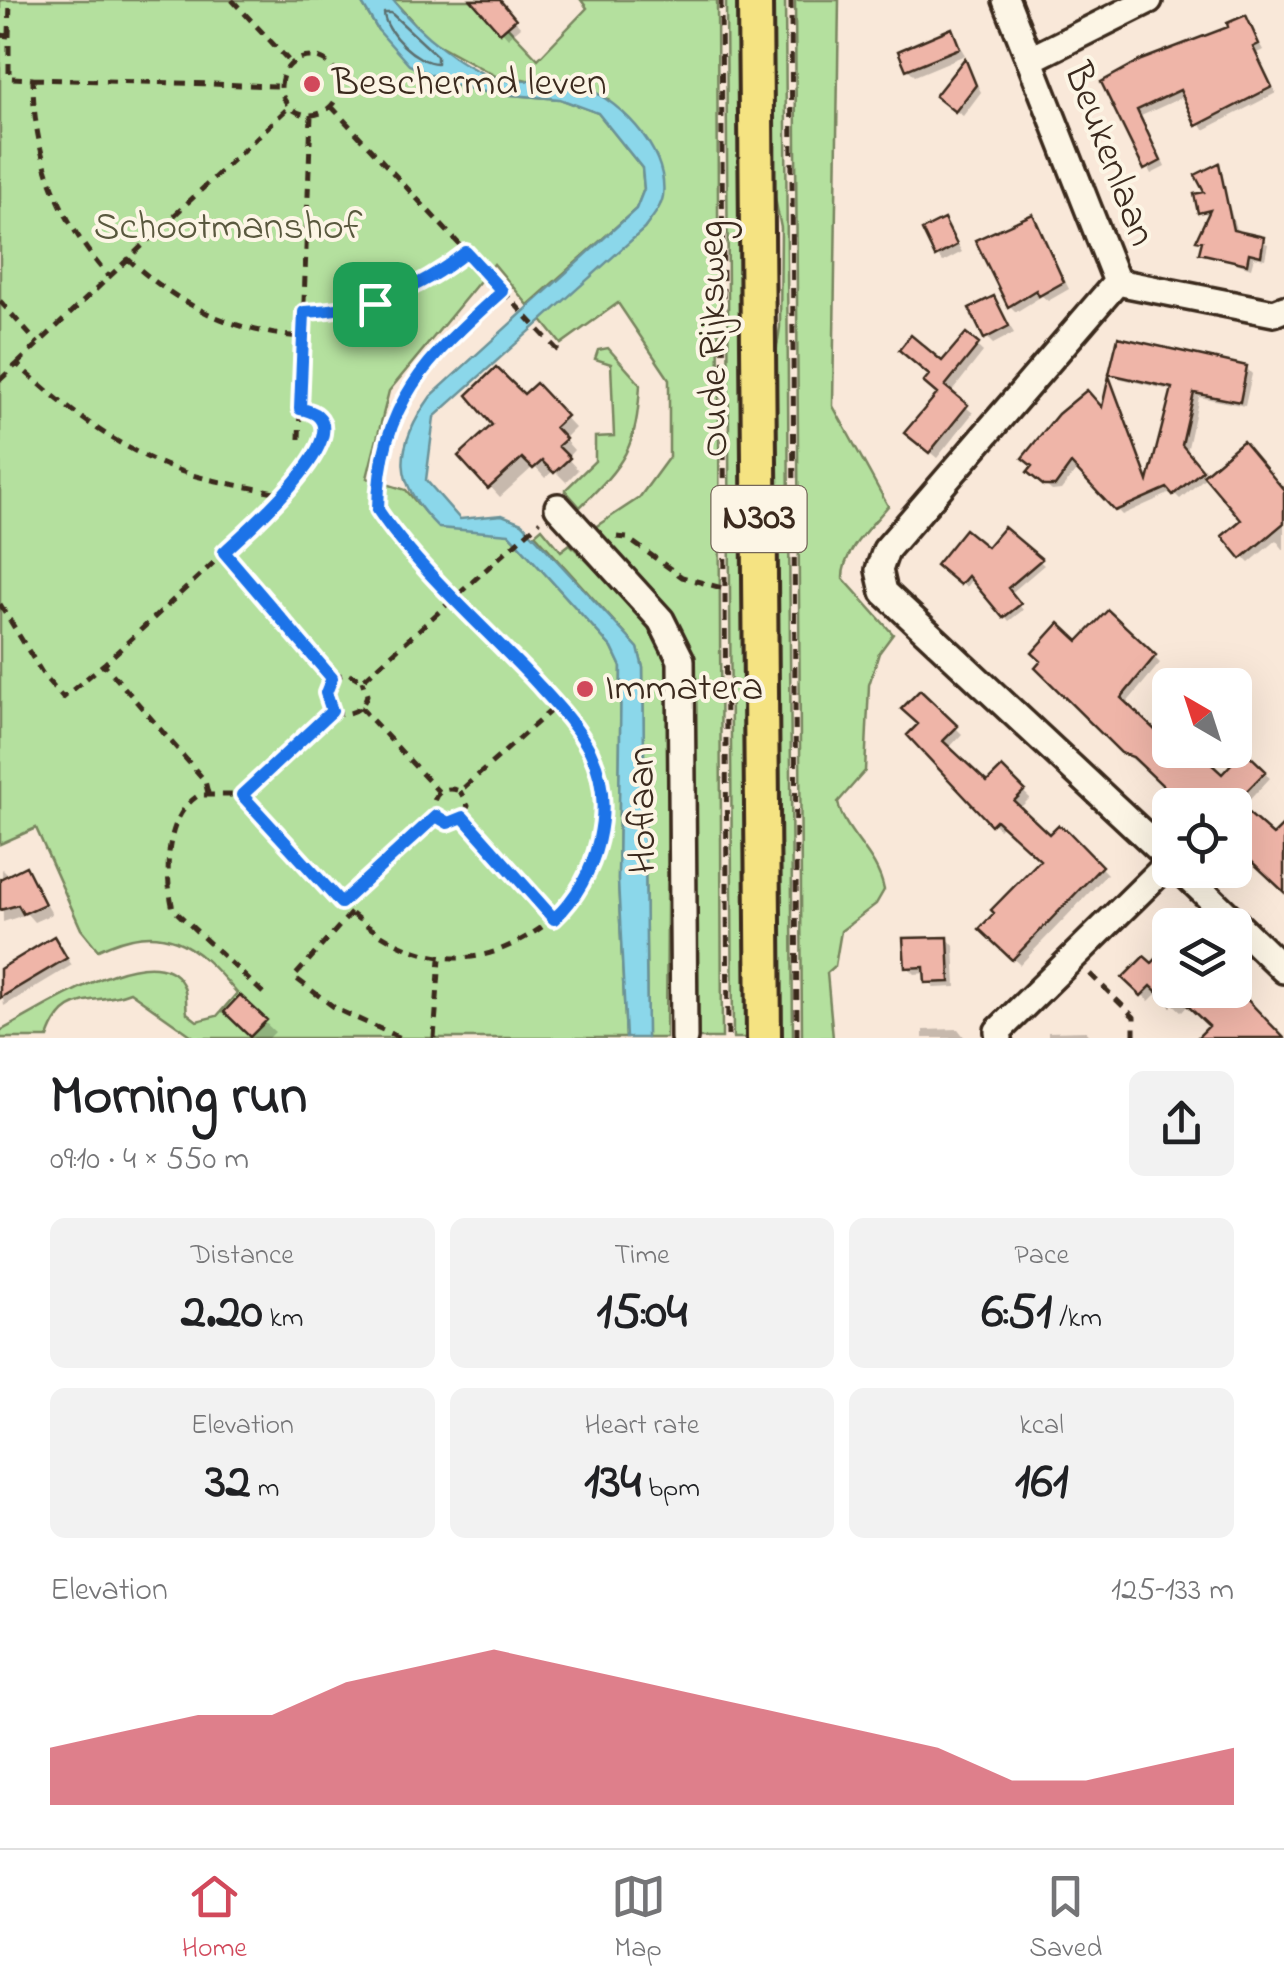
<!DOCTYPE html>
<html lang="en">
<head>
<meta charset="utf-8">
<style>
  body { margin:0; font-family:"Indie Flower",sans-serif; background:#f2f2f2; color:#202124; height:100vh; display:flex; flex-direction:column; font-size:38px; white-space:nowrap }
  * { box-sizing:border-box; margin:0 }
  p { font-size:32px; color:#757577 }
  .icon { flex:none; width:55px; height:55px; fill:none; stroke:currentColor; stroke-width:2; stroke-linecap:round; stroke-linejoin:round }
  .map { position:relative; height:1038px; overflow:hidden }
  .side { display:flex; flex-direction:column; background:#fff; flex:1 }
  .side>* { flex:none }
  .needle { width:65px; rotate:321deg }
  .fabs { position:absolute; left:1152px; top:668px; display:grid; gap:20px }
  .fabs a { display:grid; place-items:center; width:100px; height:100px; border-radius:15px; background:#fff; box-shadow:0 10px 40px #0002; font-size:50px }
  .pin { position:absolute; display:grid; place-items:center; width:85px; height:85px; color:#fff; margin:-42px; border-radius:20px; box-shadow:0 5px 15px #0006 }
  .round { display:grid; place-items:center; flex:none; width:105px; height:105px; border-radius:15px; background:#f2f2f2 }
  .headline { display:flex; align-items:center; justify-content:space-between; height:170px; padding:0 50px }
  h1 { font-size:55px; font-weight:700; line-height:75px }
  .metrics { display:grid; grid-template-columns:repeat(3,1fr); gap:15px; height:170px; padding:10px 50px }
  .metrics div { display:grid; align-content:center; border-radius:15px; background:#f2f2f2; text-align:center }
  .metrics b { font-size:50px; font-weight:700 }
  .metrics small { font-size:28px; font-weight:400 }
  .metrics p { font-size:28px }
  .chart { height:280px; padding:20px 50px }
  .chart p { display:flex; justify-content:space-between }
  .chart svg { width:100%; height:180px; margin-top:10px; fill:#d1495b; opacity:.7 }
  .menu { display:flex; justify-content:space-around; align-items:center; height:140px; border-top:2px solid #e0e0e0; background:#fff; font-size:28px; color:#757577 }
  .menu a { display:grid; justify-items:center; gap:5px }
  .menu .on { color:#d1495b }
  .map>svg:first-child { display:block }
  .green { fill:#b4e09e; stroke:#78855e; stroke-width:2.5 }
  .water { fill:#8bd7ea; stroke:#6b9298; stroke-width:2.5 }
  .shadow { fill:#0003 }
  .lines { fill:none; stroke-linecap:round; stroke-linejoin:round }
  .shore { stroke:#5b6f70; stroke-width:2.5 }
  .building { fill:#efb5a8; stroke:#3b2a1e; stroke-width:2.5 }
  .minor-casing { stroke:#3b2a1e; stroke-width:32 }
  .major-casing { stroke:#3b2a1e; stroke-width:40 }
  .path { stroke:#3b2a1e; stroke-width:5; stroke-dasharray:10 8; stroke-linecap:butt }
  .minor { stroke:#fcf5e5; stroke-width:25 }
  .major { stroke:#f5e382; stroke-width:32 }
  .route-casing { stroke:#fff; stroke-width:20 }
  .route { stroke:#1a73e8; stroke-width:12 }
  .poi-dot { fill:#d1495b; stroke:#fcf5e5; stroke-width:4 }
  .labels { text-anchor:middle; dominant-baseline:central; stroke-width:8; stroke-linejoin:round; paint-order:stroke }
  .shield { fill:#fcf5e5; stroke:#75675a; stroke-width:2.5 }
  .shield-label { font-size:38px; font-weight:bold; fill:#3b2a1e }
  .poi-label { font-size:40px; fill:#3b2a1e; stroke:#fcf5e5; text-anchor:start }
  .street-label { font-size:40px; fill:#3b2a1e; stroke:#fcf5e5 }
  .park-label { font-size:40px; fill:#59583e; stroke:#fcf5e5 }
</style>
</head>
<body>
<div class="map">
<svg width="1284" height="1038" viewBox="0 0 1284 1038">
  <rect width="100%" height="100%" fill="#f9e8d9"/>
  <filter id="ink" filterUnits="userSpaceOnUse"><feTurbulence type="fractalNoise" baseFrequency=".01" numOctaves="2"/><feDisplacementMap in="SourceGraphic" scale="20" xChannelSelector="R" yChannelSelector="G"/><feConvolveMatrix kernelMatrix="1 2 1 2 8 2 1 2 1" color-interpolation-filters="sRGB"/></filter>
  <g filter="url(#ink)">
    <path class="green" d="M0 0H360L378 30 489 93 560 99 598 113 642 168 644 189 636 209 528 305 494 264 389 391 367 478 406 490 426 514 509 534 612 648 621 667 618 880 626 1038H195L130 992C93 1007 65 988 48 1038H0V1031C36 1013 154 933 182 983 188 992 185 1002 187 1013L197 1021 217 1016 237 993C194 942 163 919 98 950L81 929 36 828 0 844Z
      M393 0H482L538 59 587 8 581 0H717L722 1038H692L688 658 592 529 639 498 669 457V379L618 303 561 344 540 318 644 229 661 203 608 99 523 79 503 80 430 40Z
      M726 0H742L747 1038H733Z
      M770 0H785L793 1038H777L772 381 780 327 781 228 770 173Z
      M795 0H839L833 406 888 506C871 527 843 550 843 578L893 634 879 653 869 685 865 771 838 802C844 834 877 853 884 890L876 904 841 931 835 966 827 973 833 1038H802Z
      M608 348 640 384C637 448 624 464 580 507L565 490 595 461V437L614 436 611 364 595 359 598 350Z
      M542 528 561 551 570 544 653 627 669 650 666 1038H647L643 668 638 648 535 534Z"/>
    <path class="water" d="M360 0H393C416 30 466 73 504 80 526 84 551 75 573 82 615 96 669 147 663 196 661 208 651 219 644 229L434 417 426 480 460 519 502 515 522 523 638 648 643 668 647 1038H626L618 880 621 667 612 648 509 534 439 528C393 483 393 449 431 396L636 209 644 189 642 168 598 113 560 99 489 93 453 85 409 65 378 30Z"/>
    <path class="shadow" d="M475 0H497L521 27 508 38Z
      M1245 18 1263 50 1257 53 1276 93 1204 130 1185 96 1141 116 1165 167 1151 174 1105 83 1232 28Z
      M951 31 965 55 915 76 908 69Z
      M965 62 981 92 963 116 945 103Z
      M1218 166 1237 233 1268 244 1265 259 1254 257 1251 268 1202 252 1204 244 1199 239 1210 215 1200 211Z
      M1033 217 1069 289 1048 301 1042 296 1016 312 1010 306Z
      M944 222 962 252 943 262 937 255Z
      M993 299 1014 333 993 344 986 337Z
      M967 337 983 352 950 394 973 413 937 458 914 439 940 394 942 364Z
      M1246 368 1252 374 1245 406 1199 397 1187 452 1206 476 1284 491V550L1276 540 1249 563 1243 557 1245 520 1207 476 1180 499 1173 492 1122 515 1078 468 1061 490 1052 491 1036 477 1103 411 1110 381 1150 482 1174 391 1118 378 1112 373Z
      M536 387 575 428 564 439 574 450 567 458 578 470 566 482 554 470 545 478 534 466 500 497 462 456Z
      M1004 530 1044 565 1010 594 1023 610 1009 621 973 578 966 587 944 569 988 550Z
      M1108 614 1160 663 1125 705 1157 736 1170 723V750H1193L1222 777 1244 754 1270 778 1241 809 1273 839 1284 827V889L1235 844V805H1186L1105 736 1079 645Z
      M920 693 962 734 948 749 988 786 1002 771 1030 798 1019 809 1049 837 1067 833 1107 874 1020 965 983 929 1043 860 1004 824 999 829 910 735 921 725Z
      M2 869 10 877 26 869 52 914 34 922 27 914 3 922Z
      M53 939 72 965 4 1006 0 972Z
      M948 939 954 946 956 987 934 988 927 973 914 974 907 967Z
      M1170 948V990H1234L1284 1038H1225L1189 1004 1182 1012 1159 991 1149 1001 1125 978 1152 967Z
      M240 999 275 1032 269 1038H254L227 1012Z
      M958 1029 965 1038H923V1030Z
      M1086 1031 1092 1038H1048V1032Z"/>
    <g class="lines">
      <path class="shore" d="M384 13H391L437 56V63C417 63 385 33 384 13Z"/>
    </g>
    <path class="building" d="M471 0H500L516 19 500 33Z
      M1246 15 1259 44 1253 47 1272 87 1196 126 1180 90 1137 110 1161 161 1144 170 1101 82 1141 60 1228 27 1227 23Z
      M952 28 960 48 906 70 898 51Z
      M965 58 976 85 955 112 935 96Z
      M1219 163 1233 230 1264 237 1261 256 1249 253 1247 264 1199 253 1202 241 1196 240 1210 210 1198 213 1194 194 1204 192 1195 175Z
      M1033 214 1064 282 1039 296 1036 290 1008 307 975 240Z
      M944 219 957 245 935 257 922 230Z
      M994 296 1009 326 984 339 969 308Z
      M966 333 979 344 945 386 968 405 929 453 904 433 937 394 923 382 929 375 899 350 911 335 942 361Z
      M1118 337 1247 366 1240 402 1194 393 1182 445 1203 470 1173 495 1167 488 1115 511 1071 464 1055 486H1044L1027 472 1032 466 1022 458 1058 414 1087 390 1102 407 1109 376 1148 481 1172 388 1109 374Z
      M496 367 524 394 536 383 567 416 555 427 566 439 558 446 570 458 554 473 542 461 533 469 522 458 488 489 458 456 492 425 467 395Z
      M1243 441 1284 490V523L1241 559 1222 536 1241 520 1203 475Z
      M1004 527 1042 559 1008 588 1021 604 1003 618 968 576 960 585 936 565 965 529 987 547Z
      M1108 610 1156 655 1121 698 1157 732 1170 719V750H1196L1222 774 1244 750 1266 771 1236 802 1273 835 1284 824V892L1235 846V803L1183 805 1133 757 1121 753 1035 668 1041 661 1032 653 1059 623 1078 641Z
      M920 690 958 726 943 741 987 782 1002 767 1025 790 1014 801 1049 834 1058 825 1068 831 1102 866 1012 960 979 929 994 913 991 910 1040 860 996 820 991 825 907 735 918 724 901 709Z
      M26 866 45 904 23 914 18 905 0 910V879Z
      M54 936 67 958 0 998V969Z
      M948 937 950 982 925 983 924 967 905 968 903 938Z
      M1170 944V1004L1151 986 1141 996 1122 978 1144 956 1152 963Z
      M1171 990H1238L1284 1038H1197L1209 1026Z
      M240 995 267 1020 250 1037 224 1012Z"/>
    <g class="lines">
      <g class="minor-casing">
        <path id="minor" d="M1006 0 1117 282
          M1031 59 1149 0
          M1117 282 886 550 879 570 884 592 1170 859
          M1117 282 1274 313 1284 309
          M558 507 661 620 681 660 684 1038
          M1181 870 1284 970
          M999 1038 998 1031 1170 862"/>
      </g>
      <g class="major-casing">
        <path id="major" d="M755 0 764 1038"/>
      </g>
      <path class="path" d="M232 0 291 63
        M721 0 728 1038
        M791 0 797 1038
        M0 35 9 36V78L33 79C33 155 58 218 108 276
        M9 36 10 0
        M281 86a29 29 0 1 1 58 0a29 29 0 1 1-58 0Z
        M33 79 280 86
        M331 106 563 356
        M311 115 300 409 318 415 325 437 284 494 224 553 331 678
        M127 258C178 305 232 332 302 337
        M0 301 38 344
        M304 311C368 309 416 292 466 252
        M17 364 289 107
        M0 380 17 364C67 410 120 451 186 473 217 483 252 487 284 494
        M299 439 300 409
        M617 537 627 538 682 577 722 588
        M0 604 44 676 63 698 104 664
        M360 707 439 792
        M332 711C348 717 362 712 367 695L362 681
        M208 793 205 781 104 664 224 553
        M242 795 351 913C395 950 448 972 504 948 547 929 584 900 595 853 604 819 606 781 589 749 575 722 552 700 532 678 482 625 418 569 378 510L392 426 409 384 502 291
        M435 816 448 823 463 817 468 806 460 791
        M463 817 554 919
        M341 903 435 816C429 797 441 784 460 791L557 705
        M351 913 294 977 338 1010 401 1038
        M1090 974 1134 1017V1038
        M263 993 173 909C164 872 165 816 199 795H242L332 711 325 693 331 678 348 673 362 681 540 521
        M434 1038 440 959"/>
      <use href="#minor" class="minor"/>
      <use href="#major" class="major"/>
    </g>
  </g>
  <g class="lines" filter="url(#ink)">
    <g class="route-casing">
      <path id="route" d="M466 252 502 291C428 358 379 402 378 510 417 568 484 627 533 679 553 701 576 724 590 751 617 806 598 878 554 919L463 817 448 823 436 816 341 903 242 795 332 711 326 693 332 678 224 552C244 533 376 420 300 409L304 312C368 309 416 292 466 252Z"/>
    </g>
    <use href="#route" class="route"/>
  </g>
  <g class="poi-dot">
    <circle cx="312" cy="84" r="10"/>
    <circle cx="585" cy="689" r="10"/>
  </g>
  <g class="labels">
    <rect class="shield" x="711.5" y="486" width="95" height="66" rx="8"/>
    <g class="shield-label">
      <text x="759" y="519">N303</text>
    </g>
    <g class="poi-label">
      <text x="332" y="84">Beschermd leven</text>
      <text x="605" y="689">Immatera</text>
    </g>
    <g class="street-label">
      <text transform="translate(1108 155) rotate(69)">Beukenlaan</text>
      <text transform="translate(715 339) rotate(-91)">Oude Rijksweg</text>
      <text transform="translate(644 810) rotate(-91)">Hoflaan</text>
    </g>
    <g class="park-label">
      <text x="228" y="228">Schootmanshof</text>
    </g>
  </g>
</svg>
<div class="fabs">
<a><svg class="needle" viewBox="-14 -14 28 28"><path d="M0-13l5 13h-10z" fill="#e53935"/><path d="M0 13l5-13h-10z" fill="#757577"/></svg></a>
<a><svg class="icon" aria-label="locate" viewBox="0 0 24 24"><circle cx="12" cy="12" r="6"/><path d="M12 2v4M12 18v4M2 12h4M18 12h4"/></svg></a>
<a><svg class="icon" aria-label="layers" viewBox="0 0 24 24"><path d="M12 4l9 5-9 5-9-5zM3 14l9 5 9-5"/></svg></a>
</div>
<div class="pin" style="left:375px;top:304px;background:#1e9e55"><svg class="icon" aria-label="arrive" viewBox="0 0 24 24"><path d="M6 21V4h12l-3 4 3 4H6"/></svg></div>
</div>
<section class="side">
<div class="headline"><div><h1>Morning run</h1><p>09:10 · 4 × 550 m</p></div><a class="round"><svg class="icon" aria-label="share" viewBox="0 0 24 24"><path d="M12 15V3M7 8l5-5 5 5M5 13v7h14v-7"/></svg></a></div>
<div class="metrics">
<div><p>Distance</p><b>2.20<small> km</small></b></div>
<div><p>Time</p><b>15:04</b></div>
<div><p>Pace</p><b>6:51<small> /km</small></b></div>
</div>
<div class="metrics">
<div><p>Elevation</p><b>32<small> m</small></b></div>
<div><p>Heart rate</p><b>134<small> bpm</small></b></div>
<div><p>kcal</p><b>161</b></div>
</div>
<div class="chart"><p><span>Elevation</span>125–133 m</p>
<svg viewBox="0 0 160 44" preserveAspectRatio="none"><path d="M0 44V30L10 26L20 22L30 22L40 14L50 10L60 6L70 10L80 14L90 18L100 22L110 26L120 30L130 38L140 38L150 34L160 30V44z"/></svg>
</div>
</section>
<nav class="menu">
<a class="on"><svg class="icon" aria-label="home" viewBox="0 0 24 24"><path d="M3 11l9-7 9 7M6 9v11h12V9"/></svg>Home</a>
<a><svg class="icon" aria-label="map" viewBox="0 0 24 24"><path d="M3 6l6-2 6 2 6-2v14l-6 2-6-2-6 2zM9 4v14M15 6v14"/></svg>Map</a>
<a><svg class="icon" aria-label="saved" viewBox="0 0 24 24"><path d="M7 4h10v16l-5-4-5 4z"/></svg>Saved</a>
</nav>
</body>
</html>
